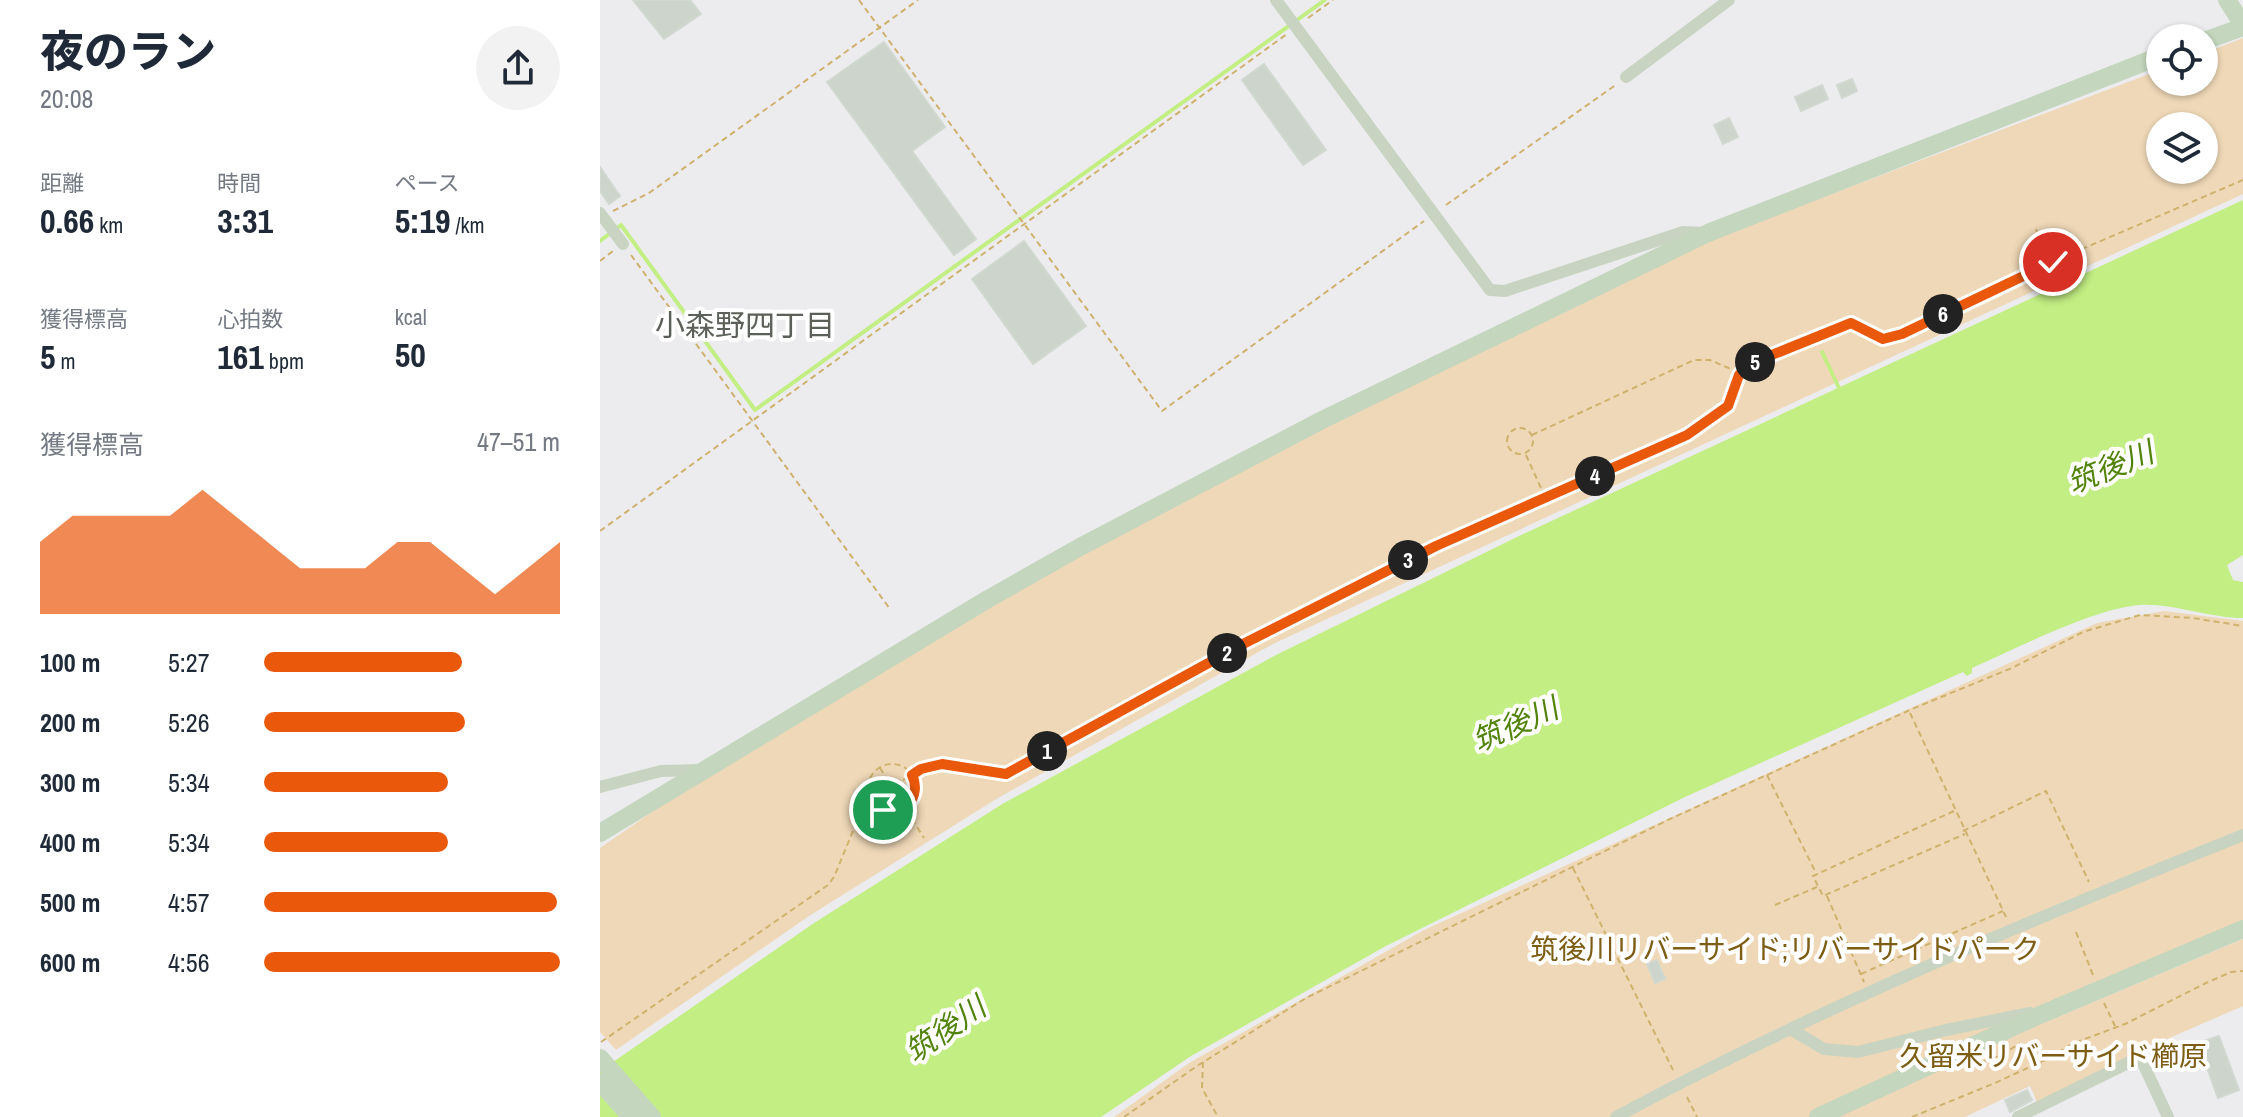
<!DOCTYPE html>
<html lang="ja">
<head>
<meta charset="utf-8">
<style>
  body { margin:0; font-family:"Archivo Narrow","Noto Sans JP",sans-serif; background:#f2f2f3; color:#1f2937; height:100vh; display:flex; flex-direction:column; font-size:30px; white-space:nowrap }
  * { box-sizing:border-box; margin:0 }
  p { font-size:26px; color:#747a83 }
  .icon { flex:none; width:44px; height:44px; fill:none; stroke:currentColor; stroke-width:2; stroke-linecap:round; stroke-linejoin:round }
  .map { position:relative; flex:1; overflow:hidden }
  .sheet { display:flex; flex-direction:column; background:#fff; width:600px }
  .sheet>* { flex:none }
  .tools { position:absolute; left:1546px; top:24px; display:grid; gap:16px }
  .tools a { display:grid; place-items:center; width:72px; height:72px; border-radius:50%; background:#fff; box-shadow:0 2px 6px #0004; font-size:40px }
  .pin { position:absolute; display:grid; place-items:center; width:68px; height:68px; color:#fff; margin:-34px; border:4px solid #fff; border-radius:50%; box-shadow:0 2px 8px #0007 }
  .km { position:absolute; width:40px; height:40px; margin:-20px; border-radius:50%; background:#222; color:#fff; font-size:22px; line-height:40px; text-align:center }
  .round { display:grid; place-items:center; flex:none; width:84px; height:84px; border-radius:42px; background:#f2f2f3 }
  .summary { display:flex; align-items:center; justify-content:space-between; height:136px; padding:0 40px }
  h1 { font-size:44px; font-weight:800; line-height:60px }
  .stats { display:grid; grid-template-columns:repeat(3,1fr); gap:12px; height:136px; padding:8px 40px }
  .stats div { display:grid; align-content:center }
  .stats b { font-size:34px; font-weight:800 }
  .stats small { font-size:22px; font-weight:400 }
  .stats p { font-size:22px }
  .chart { height:224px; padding:16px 40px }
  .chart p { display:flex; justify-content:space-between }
  .chart svg { width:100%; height:144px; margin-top:8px; fill:#ea580c; opacity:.7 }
  ul { padding:0 40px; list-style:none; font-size:26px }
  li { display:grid; grid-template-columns:128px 96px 1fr; align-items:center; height:60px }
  li i { height:20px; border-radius:10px; background:#ea580c }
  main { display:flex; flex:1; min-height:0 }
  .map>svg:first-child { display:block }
  .green { fill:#efd8b7; fill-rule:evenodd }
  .water { fill:#c2ee83 }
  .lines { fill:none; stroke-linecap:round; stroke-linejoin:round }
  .stream { stroke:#c2ee83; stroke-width:4 }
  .building { fill:#ccd4cb; stroke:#d0d8d0; stroke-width:2 }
  .path { stroke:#ceb26e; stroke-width:2; stroke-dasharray:6 4; stroke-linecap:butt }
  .street { stroke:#c8d4c1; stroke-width:12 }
  .secondary { stroke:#c4d6bd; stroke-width:18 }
  .route-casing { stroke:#fff; stroke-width:16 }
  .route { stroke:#ea580c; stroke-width:10 }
  .labels { text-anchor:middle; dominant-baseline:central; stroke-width:8; stroke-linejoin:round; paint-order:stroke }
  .park-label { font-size:28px; fill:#7c5d13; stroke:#fff }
  .neighbourhood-label { font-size:30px; fill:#5b6158; stroke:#fff }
  .water-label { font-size:30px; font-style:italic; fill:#52830a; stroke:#fff }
</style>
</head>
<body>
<main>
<section class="sheet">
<div class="summary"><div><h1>夜のラン</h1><p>20:08</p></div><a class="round"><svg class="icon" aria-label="share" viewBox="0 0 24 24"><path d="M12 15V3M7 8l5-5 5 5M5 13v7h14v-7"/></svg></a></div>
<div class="stats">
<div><p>距離</p><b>0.66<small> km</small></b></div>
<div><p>時間</p><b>3:31</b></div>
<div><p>ペース</p><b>5:19<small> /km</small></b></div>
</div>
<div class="stats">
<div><p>獲得標高</p><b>5<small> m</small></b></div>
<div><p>心拍数</p><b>161<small> bpm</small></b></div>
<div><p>kcal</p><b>50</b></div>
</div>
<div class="chart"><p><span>獲得標高</span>47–51 m</p>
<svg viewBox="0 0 160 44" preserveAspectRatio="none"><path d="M0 44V22L10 14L20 14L30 14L40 14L50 6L60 14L70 22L80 30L90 30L100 30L110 22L120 22L130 30L140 38L150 30L160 22V44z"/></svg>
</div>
<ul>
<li><b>100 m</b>5:27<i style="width:67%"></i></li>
<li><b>200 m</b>5:26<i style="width:68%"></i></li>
<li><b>300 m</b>5:34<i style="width:62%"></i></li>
<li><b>400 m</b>5:34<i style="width:62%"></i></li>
<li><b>500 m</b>4:57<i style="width:99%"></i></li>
<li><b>600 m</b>4:56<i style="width:100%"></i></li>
</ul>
</section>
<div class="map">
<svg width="1643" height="1117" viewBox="0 0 1643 1117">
  <rect width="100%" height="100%" fill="#ececef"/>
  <path class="green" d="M1643 38V194L673 644 398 798 209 916 16 1050 0 1032V848L62 805 421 587 744 416 1110 240 1560 70V82H1604V53ZM1560 126H1604V170H1560Z
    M1564 611 1643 621V928L1225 1117H514L589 1063 824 930 1497 623Z
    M1643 939V1006L1558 1043 1437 1102 1430 1086 1365 1117H1236L1358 1059Z"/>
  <path class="water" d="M1643 200V555L1627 565 1633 580 1643 582V618C1611 618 1568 602 1539 605 1490 610 1418 648 1372 668V673L1367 676 1363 672 1085 797 784 947 591 1056 501 1117H0V1071L214 923 404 803 678 654 917 537Z"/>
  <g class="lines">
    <path class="stream" d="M0 241 21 225 155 410 725 0
      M1222 352 1239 388"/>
  </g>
  <path class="building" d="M33 0H90L101 14 64 39Z
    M284 42 345 127 312 151 376 239 354 255 227 82Z
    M664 64 726 150 703 165 642 80Z
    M1252 79 1257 91 1242 98 1237 85Z
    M1222 85 1228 99 1201 111 1195 97Z
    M1129 118 1138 137 1123 144 1114 125Z
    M0 167 20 196 9 204 0 191Z
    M424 241 486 326 433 364 372 279Z
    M1057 960 1065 979 1055 983 1047 964Z
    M1619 1036 1639 1090 1618 1098 1598 1043Z
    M1427 1090 1432 1100 1410 1112 1405 1100Z"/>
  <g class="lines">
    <path class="path" d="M259 0 562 411 824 221
      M708 18 733 0
      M846 205 1017 84
      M13 211 49 193 318 0
      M31 255 290 609
      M0 261 13 251
      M1454 261 1643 180
      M907 441a13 13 0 1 1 26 0a13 13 0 1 1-26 0Z
      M932 435 1094 360H1110L1140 373
      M926 455 945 497
      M0 531 687 34
      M1310 713 1406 917
      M268 788a24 24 0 1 1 48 0a24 24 0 1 1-48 0Z
      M280 768 324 838
      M1167 775 1216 873
      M1354 811 1213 876 1223 896 1365 834
      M1363 831 1446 791 1489 882
      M973 868 1073 1070
      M1227 896 1264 982
      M1175 905 1217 887
      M1476 932 1493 975
      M1261 974 1403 911
      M1504 1003 1515 1026
      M1 1042 228 885 234 877 262 809 271 800 321 769 342 764 406 774 645 643 836 546 1087 435 1128 406 1139 375 1152 363 1251 323 1283 339 1302 334 1453 262 1434 226
      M603 1062 602 1088 618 1117
      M1364 1068 1402 1055 1420 1043
      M1087 1097 1097 1117
      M524 1117 597 1066 706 998 1070 819 1312 709 1412 668 1483 632 1540 615 1593 618 1643 626
      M1312 1117 1395 1083 1445 1060 1474 1043 1525 1024 1606 983 1631 972 1643 971"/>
    <path class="street" d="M676 0 890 290 905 291 1083 232 1105 233
      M1026 77 1129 0
      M0 213 23 244
      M0 787 61 771 100 770
      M1192 1030 1224 1049 1258 1052 1346 1030 1430 1013
      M1016 1117C1218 1008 1431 920 1643 835
      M1418 1117 1540 1057 1568 1117"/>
    <path class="secondary" d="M1627 0 1643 25
      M1604 41 1643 27
      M0 833 388 599 480 547 722 420 1108 233 1560 56
      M0 1058 52 1117
      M0 1082 31 1117
      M1218 1117 1435 1017 1643 929"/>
  </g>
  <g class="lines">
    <g class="route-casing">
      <path id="route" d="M283 810C305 816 322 796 312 775L321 769 342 764 406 774 645 643 836 546 1087 435 1128 406 1139 375 1152 363 1251 323 1283 339 1302 334 1453 262"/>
    </g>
    <use href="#route" class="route"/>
  </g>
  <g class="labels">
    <g class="park-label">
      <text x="1185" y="949">筑後川リバーサイド;リバーサイドパーク</text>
      <text x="1453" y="1056">久留米リバーサイド櫛原</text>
    </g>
    <g class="neighbourhood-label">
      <text x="145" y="325">小森野四丁目</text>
    </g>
    <g class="water-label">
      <text transform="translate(1510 467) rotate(-22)">筑後川</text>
      <text transform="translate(915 724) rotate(-24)">筑後川</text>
      <text transform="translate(345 1029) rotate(-35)">筑後川</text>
    </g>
  </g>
</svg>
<div class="tools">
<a><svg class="icon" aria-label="locate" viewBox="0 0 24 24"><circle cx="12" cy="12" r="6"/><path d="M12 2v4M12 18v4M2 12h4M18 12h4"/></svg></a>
<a><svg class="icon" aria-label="layers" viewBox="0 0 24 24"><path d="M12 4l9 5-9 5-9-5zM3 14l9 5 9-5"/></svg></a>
</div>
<div class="pin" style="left:283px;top:810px;background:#1e9e55"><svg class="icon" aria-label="arrive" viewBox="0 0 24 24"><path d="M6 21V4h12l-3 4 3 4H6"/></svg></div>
<div class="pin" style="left:1453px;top:262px;background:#d93025"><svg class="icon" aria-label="check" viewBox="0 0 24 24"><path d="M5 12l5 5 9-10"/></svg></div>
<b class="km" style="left:447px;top:751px">1</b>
<b class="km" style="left:627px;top:653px">2</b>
<b class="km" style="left:808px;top:560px">3</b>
<b class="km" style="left:995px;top:476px">4</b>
<b class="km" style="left:1155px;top:362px">5</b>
<b class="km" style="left:1343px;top:314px">6</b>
</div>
</main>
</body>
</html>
